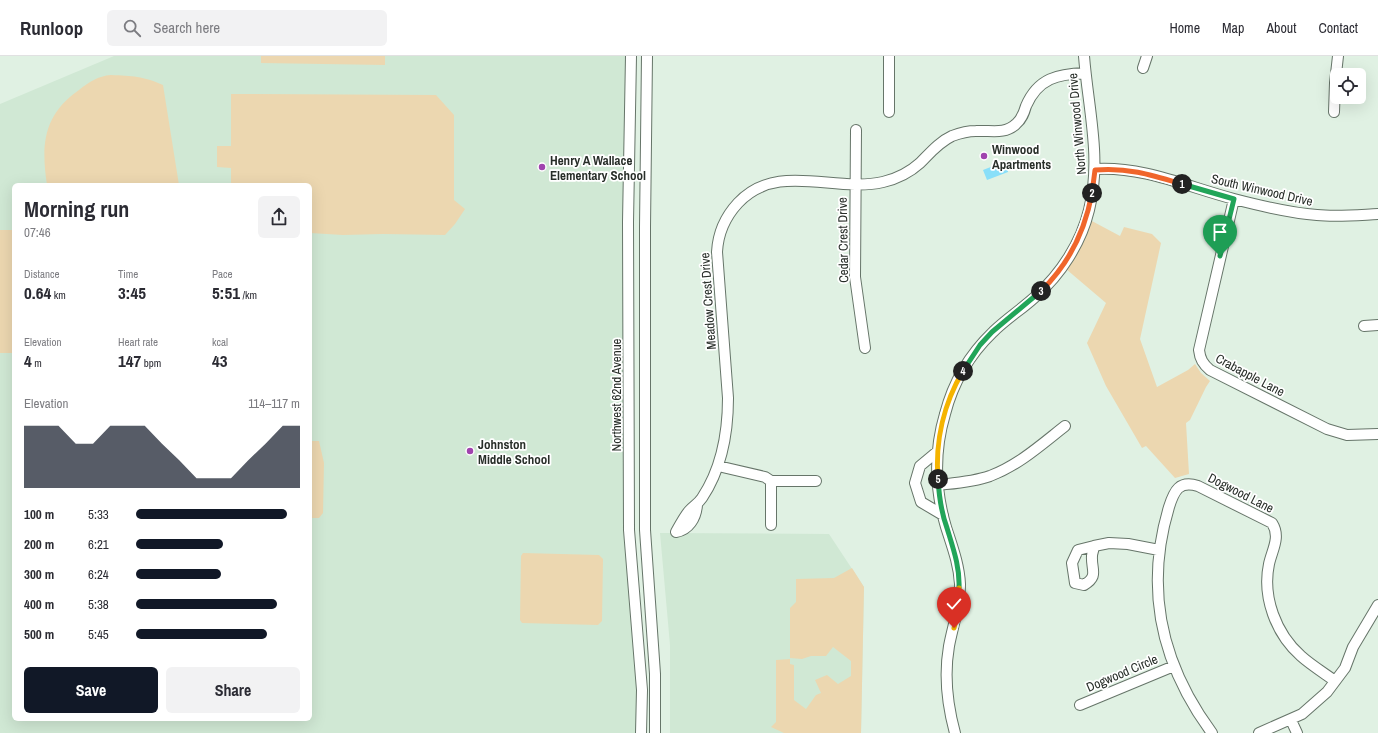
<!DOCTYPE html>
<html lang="en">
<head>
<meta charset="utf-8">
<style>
  body { margin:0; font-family:"Archivo Narrow",sans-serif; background:#f2f2f3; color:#2b2b33; height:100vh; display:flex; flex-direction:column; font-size:15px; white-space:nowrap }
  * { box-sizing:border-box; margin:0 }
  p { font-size:13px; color:#7c7c81 }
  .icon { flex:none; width:22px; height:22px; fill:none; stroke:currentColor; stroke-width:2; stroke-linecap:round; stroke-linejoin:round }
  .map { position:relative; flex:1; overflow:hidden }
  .panel { position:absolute; left:12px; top:127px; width:300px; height:538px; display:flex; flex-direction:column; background:#fff; border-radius:6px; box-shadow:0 4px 16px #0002 }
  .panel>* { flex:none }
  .buttons { position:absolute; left:1330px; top:12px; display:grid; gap:8px }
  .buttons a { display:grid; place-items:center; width:36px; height:36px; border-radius:6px; background:#fff; box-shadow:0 4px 16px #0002; font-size:20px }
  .pin { position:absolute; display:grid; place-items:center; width:34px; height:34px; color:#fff; margin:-41px -17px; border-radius:50% 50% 50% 0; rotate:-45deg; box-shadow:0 0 4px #0007 }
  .pin .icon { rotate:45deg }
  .km { position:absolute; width:20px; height:20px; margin:-10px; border-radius:50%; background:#222; color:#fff; font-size:11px; line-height:20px; text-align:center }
  .round { display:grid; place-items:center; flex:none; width:42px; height:42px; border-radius:6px; background:#f2f2f3 }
  .summary { display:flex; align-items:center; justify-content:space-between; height:68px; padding:0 12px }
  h1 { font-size:22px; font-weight:800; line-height:30px }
  .figures { display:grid; grid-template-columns:repeat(3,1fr); gap:6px; height:68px; padding:4px 12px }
  .figures div { display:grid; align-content:center }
  .figures b { font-size:17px; font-weight:800 }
  .figures small { font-size:11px; font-weight:400 }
  .figures p { font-size:11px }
  .chart { height:112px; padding:8px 12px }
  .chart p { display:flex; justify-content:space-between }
  .chart svg { width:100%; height:72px; margin-top:4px; fill:#111827; opacity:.7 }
  .cta { display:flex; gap:8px; margin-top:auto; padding:8px 12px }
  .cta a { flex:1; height:46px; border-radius:6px; background:#111827; color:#fff; font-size:16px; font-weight:800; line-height:46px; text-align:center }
  .cta a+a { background:#f2f2f3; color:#2b2b33 }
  ul { padding:0 12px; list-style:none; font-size:13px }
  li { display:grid; grid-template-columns:64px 48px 1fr; align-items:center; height:30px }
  li i { height:10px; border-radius:5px; background:#111827 }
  header { display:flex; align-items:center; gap:24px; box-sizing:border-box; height:56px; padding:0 20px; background:#fff; border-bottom:1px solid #e1e1e2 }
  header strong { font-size:19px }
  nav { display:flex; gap:22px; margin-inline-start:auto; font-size:14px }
  .search { width:280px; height:36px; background:#f2f2f3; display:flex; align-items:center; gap:10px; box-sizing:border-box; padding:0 14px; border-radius:6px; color:#7c7c81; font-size:15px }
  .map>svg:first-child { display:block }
  .built { fill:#d0e8d4; fill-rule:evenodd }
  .green { fill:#ecd7b0 }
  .water { fill:#89dff9 }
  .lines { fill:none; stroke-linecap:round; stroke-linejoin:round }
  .minor-casing { stroke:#667569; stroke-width:12 }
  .minor { stroke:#fff; stroke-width:10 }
  .split-1-casing { stroke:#fff; stroke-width:8 }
  .split-2-casing { stroke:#fff; stroke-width:8 }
  .split-3-casing { stroke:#fff; stroke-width:8 }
  .split-4-casing { stroke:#fff; stroke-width:8 }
  .split-5-casing { stroke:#fff; stroke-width:8 }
  .split-6-casing { stroke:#fff; stroke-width:8 }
  .split-7-casing { stroke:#fff; stroke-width:8 }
  .split-1 { stroke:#22a559; stroke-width:5 }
  .split-2 { stroke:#f0652b; stroke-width:5 }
  .split-3 { stroke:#f0652b; stroke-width:5 }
  .split-4 { stroke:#22a559; stroke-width:5 }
  .split-5 { stroke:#f5b400; stroke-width:5 }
  .split-6 { stroke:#22a559; stroke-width:5 }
  .split-7 { stroke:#f5b400; stroke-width:5 }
  .poi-dot { fill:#a043ae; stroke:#fff; stroke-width:1.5 }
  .labels { text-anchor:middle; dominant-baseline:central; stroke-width:3.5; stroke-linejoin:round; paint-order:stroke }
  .street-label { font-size:13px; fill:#282e29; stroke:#fff }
  .poi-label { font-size:13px; font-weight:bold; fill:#282e29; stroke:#fff; text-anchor:start }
</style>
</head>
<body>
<header>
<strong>Runloop</strong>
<div class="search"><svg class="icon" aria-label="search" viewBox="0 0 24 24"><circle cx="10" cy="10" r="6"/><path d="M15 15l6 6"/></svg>Search here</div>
<nav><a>Home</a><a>Map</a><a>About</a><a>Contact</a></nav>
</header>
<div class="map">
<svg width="1378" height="677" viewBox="0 0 1378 677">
  <rect width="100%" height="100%" fill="#e0f1e3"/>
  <path class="built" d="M114 0H631L629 474 642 634 636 677H0V48ZM14 129H310V663H14Z
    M660 477 829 478 864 531 861 677H670V589Z"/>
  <path class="green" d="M261 0H385V9L261 7Z
    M111 19C132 20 143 20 163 29L179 129H47C41 89 43 59 79 34 89 26 98 20 111 19Z
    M231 38 436 39 454 59V144L465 153 455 168 445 179 383 178 343 179 310 177V129H231V112L217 111V90H231Z
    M1090 164 1120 180 1124 171 1152 178 1161 187 1140 283 1157 331 1188 314 1195 308 1201 317 1210 325 1206 331 1190 364 1186 367 1189 418 1175 422 1146 390 1142 392 1106 330 1087 287 1106 247 1066 213Z
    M0 174H14V297H0Z
    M310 385H319L324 407 323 457 319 462H310Z
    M523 497 599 499 603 503 602 565 598 569 522 567 520 564 521 500Z
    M852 512 864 531 861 677H784L771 671 776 666V604L790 603V608L794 609V644L806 653 816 639 821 637 815 624 827 619 838 628 851 620V605L833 591 826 600H811L802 603 790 602V552L796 546V523L834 522Z"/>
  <path class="water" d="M1001 107 1008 108V116L987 124 983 114Z"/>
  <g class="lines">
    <g class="minor-casing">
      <path id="minor" d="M631 0 628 166 629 474 642 634 641 677
        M647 0 645 171V474L655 618V677
        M1143 12 1147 0
        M889 56V0
        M1334 56 1335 27 1338 0
        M856 74 855 221 865 292
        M1095 113C1143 110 1188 131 1234 143 1261 150 1289 157 1317 159 1337 161 1358 159 1378 158
        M1234 143 1199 294C1200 303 1203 308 1210 314L1327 373 1347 379 1378 378
        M1364 270 1378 269
        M938 395 920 410 915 427 921 446 943 459
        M718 410 765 421 771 425H816
        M771 425V469
        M938 429C956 427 973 426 990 420 1019 409 1042 388 1065 370
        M676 476C680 469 684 461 689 455 693 450 698 448 702 442 722 412 728 377 728 342L717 196C718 177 725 161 738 147 777 105 834 137 883 126 896 123 910 116 920 107 930 97 939 86 952 80 960 77 968 75 976 75 991 74 1004 79 1016 68 1022 63 1024 57 1026 50 1038 22 1058 18 1085 17
        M676 476C689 474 696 462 697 449
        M1094 490C1094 493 1092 497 1092 500 1091 514 1099 520 1084 529L1075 527 1072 507 1078 494Z
        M1094 490 1109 487 1128 488 1159 494
        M1080 649 1174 610
        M1291 664 1297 677
        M955 677C947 648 944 619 949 590 953 569 960 550 960 528 959 508 952 490 946 471 935 434 934 395 945 358 953 327 970 298 993 276 1006 263 1022 253 1035 241 1061 218 1081 187 1089 154 1102 102 1088 52 1084 0
        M1212 677C1161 608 1144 534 1169 451 1174 435 1179 424 1198 430L1272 467C1281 481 1272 494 1269 508 1262 541 1276 578 1301 600 1311 609 1324 617 1335 625
        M1259 677 1302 658 1327 636 1345 612 1353 591 1378 549"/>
    </g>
    <use href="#minor" class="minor"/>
  </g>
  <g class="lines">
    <g class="split-1-casing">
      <path id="split-1" d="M1182 128 1234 143 1220 200"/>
    </g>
    <g class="split-2-casing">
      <path id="split-2" d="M1092 137 1095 114C1127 111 1152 119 1182 128"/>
    </g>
    <g class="split-3-casing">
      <path id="split-3" d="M1041 235C1069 208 1085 175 1092 137"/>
    </g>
    <g class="split-4-casing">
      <path id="split-4" d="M963 315 980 289 992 276 1041 235"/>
    </g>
    <g class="split-5-casing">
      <path id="split-5" d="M938 423C935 385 944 347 963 315"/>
    </g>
    <g class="split-6-casing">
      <path id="split-6" d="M938 423C939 439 941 456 947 472 953 492 960 511 959 532"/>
    </g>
    <g class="split-7-casing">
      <path id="split-7" d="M954 572 958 556 959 532"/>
    </g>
    <use href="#split-1" class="split-1"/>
    <use href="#split-2" class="split-2"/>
    <use href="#split-3" class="split-3"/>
    <use href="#split-4" class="split-4"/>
    <use href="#split-5" class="split-5"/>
    <use href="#split-6" class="split-6"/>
    <use href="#split-7" class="split-7"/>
  </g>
  <g class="poi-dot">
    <circle cx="984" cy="100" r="4"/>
    <circle cx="542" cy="111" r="4"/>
    <circle cx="470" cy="395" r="4"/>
  </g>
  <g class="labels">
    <g class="street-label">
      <text transform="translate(1077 68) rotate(-95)">North Winwood Drive</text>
      <text transform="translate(1262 134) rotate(13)">South Winwood Drive</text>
      <text transform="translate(843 184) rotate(-91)">Cedar Crest Drive</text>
      <text transform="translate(708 245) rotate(-94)">Meadow Crest Drive</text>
      <text transform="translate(1250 319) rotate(28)">Crabapple Lane</text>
      <text transform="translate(616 339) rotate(-90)">Northwest 62nd Avenue</text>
      <text transform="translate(1241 437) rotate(27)">Dogwood Lane</text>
      <text transform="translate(1122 617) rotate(-23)">Dogwood Circle</text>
    </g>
    <g class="poi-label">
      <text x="992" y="93">Winwood<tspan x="992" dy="15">Apartments</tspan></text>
      <text x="550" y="104">Henry A Wallace<tspan x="550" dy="15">Elementary School</tspan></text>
      <text x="478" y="388">Johnston<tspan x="478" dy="15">Middle School</tspan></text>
    </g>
  </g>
</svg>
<div class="buttons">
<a><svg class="icon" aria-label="locate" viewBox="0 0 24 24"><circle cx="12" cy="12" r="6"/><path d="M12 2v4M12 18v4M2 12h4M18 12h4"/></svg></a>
</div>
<div class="pin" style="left:1220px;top:200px;background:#1e9e55"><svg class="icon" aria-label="arrive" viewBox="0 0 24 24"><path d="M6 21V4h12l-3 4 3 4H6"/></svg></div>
<div class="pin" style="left:954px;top:572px;background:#d93025"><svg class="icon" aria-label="check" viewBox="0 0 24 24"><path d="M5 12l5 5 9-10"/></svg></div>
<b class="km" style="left:1182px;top:128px">1</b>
<b class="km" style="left:1092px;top:137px">2</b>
<b class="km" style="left:1041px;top:235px">3</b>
<b class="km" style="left:963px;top:315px">4</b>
<b class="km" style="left:938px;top:423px">5</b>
<section class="panel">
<div class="summary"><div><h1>Morning run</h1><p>07:46</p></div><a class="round"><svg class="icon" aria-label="share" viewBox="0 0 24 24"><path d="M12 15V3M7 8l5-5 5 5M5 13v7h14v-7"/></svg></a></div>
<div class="figures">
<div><p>Distance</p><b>0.64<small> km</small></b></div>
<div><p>Time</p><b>3:45</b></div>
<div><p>Pace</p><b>5:51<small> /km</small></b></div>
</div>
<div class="figures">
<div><p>Elevation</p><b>4<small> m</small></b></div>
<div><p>Heart rate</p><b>147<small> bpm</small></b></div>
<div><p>kcal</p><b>43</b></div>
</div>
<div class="chart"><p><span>Elevation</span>114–117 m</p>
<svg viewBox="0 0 160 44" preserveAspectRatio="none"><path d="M0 44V6L10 6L20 6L30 17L40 17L50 6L60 6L70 6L80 17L90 27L100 38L110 38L120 38L130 27L140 17L150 6L160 6V44z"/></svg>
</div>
<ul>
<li><b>100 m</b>5:33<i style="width:92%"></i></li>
<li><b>200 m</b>6:21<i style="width:53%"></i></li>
<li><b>300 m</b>6:24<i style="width:52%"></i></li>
<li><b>400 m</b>5:38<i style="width:86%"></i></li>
<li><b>500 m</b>5:45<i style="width:80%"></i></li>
</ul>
<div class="cta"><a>Save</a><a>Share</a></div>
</section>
</div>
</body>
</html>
